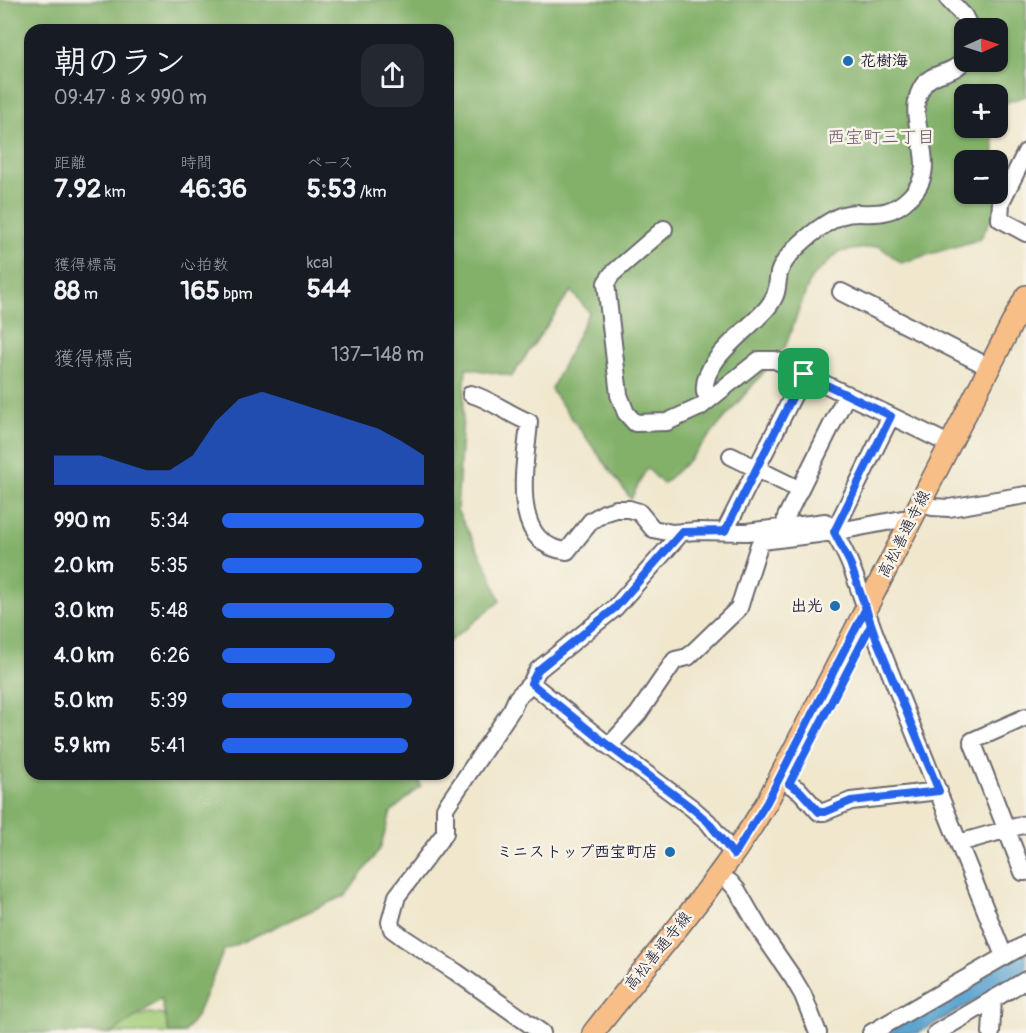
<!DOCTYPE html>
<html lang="ja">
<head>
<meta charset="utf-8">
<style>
  body { margin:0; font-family:Pangolin,"Klee One",sans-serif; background:#242831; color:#f1f3f6; height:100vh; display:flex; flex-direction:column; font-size:22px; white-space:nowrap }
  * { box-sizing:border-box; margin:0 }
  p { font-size:20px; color:#9ea1a6 }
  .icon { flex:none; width:33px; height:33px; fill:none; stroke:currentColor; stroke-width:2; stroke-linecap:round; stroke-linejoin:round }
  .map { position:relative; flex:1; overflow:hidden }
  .sheet { position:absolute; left:24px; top:24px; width:430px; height:756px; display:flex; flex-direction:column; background:#171b24; border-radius:18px; box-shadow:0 2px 4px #0004 }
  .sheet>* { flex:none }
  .needle { width:39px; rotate:87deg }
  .tools { position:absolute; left:954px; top:18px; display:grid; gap:12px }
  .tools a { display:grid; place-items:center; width:54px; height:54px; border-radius:12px; background:#171b24; box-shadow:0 2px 4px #0004; font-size:30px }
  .pin { position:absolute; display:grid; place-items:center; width:51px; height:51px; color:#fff; margin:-26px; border-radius:12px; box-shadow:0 3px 9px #0006 }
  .round { display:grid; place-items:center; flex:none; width:63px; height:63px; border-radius:18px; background:#242831 }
  .head { display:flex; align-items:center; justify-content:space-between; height:102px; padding:0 30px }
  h1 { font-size:33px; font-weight:700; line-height:45px }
  .stats { display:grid; grid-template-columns:repeat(3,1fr); gap:9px; height:102px; padding:6px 30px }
  .stats div { display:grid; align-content:center }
  .stats b { font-size:26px; font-weight:700 }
  .stats small { font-size:16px; font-weight:400 }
  .stats p { font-size:16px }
  .chart { height:168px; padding:12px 30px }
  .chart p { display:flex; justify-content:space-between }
  .chart svg { width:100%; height:108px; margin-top:6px; fill:#2563eb; opacity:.7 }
  ul { padding:0 30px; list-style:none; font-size:20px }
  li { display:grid; grid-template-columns:96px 72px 1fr; align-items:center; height:45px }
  li i { height:15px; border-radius:8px; background:#2563eb }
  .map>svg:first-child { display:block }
  .green { fill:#a4ce7a; stroke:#63785a; stroke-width:1.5 }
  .forest { fill:#83b16a; stroke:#526a52; stroke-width:1.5; fill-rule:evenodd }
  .water { fill:#58a2cf; stroke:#3d6285; stroke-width:1.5 }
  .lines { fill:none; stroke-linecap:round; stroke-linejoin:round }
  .minor-casing { stroke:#6a676e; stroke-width:20 }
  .major-casing { stroke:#6a676e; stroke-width:24 }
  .minor { stroke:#fff; stroke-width:16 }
  .major { stroke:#f7be87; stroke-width:21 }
  .route-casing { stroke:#fff; stroke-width:12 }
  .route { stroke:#2563eb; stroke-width:8 }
  .poi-dot { fill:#1f6fb2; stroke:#f7f3e8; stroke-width:2 }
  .labels { text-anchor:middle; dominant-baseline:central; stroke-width:5; stroke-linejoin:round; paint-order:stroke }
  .poi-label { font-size:16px; font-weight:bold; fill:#22223b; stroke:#f7f3e8; text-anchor:end }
  .street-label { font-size:16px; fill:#22223b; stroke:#f7f3e8 }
  .neighbourhood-label { font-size:18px; fill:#675370; stroke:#f7f3e8 }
</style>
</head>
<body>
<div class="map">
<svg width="1026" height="1033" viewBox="0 0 1026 1033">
  <rect width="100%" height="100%" fill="#f7f3e8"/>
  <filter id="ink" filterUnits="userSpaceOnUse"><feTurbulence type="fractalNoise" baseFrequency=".0167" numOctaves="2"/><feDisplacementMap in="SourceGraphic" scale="12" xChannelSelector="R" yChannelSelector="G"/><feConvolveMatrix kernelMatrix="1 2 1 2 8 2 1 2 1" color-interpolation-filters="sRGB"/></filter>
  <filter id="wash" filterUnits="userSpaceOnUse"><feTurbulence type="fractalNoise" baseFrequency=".008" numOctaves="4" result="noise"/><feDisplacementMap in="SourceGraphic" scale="24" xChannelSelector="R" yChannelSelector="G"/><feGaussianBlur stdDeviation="1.35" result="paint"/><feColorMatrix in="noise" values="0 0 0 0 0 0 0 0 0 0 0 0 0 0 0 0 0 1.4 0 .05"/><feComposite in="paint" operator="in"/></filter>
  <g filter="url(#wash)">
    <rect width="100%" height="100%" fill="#f0e7cd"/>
    <path class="green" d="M149 1013 169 1016 181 1033H100L111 1024Z"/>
    <path class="forest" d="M0 0H1026V96L998 105V108V94H964V128H994L993 135 995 160H964V194H998L999 205 980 239 901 263 879 246 839 252 811 278 785 347 690 459 663 484 647 468 631 499 551 390 589 312 571 291 512 376 466 368 457 510 489 571 500 601 449 642 448 30H30V774H416L421 786 391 812 380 849 346 895 224 950 197 1015 184 1033H169L161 999 112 1033H0ZM964 28H998V62H964Z"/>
    <path class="water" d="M1026 950V972L918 1033H879Z"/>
  </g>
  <g filter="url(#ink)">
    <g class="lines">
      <g class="minor-casing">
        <path id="minor" d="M949 0 964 16 970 28
          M1026 152 1001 202 1000 219 1026 233
          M664 229 612 274 606 283 619 395 626 413 635 423 667 422 700 407 759 360H775L949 444
          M841 292 989 367
          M471 394C492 400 508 414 529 422 526 463 507 545 567 551L591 521 604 513 616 509H629L639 512 653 529 672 533 697 531 747 532 825 522C854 555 861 602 878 642 920 747 962 851 1004 956
          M715 395 705 392C701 360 749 330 768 307 779 292 776 289 779 273 785 253 816 229 834 219 859 204 881 226 910 197 944 164 903 123 921 89 930 70 953 76 964 60
          M731 456 800 490
          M932 507 949 508 1026 495
          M785 526 786 517 847 394
          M725 531 804 374
          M834 532 891 416
          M531 683 538 670 615 608 682 532
          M1026 717 972 741 1023 872H1026
          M609 746 638 714 675 660 688 657 739 608 759 545 762 541 834 532 902 519 909 523
          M789 784 800 791 819 812H824L851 801 939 791
          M959 843 1026 824
          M730 882 737 890 762 933 793 978 803 995 818 1033
          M542 1033 456 972 404 938 392 929 390 922 397 896 445 833V808L512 709 517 698 531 683 609 746 692 808 708 822 734 855
          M871 1033 1026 944
          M936 1033 1026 980
          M991 1033 993 999"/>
      </g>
      <g class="major-casing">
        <path id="major" d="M593 1033C652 957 717 886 767 802L1026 296"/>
      </g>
      <use href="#minor" class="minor"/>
      <use href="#major" class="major"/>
    </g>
  </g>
  <g class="lines" filter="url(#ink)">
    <g class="route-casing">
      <path id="route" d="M804 374 725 531 682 532 615 608 538 670 531 683 609 746 692 808 708 822 734 855 767 802 866 608 871 625 789 784 800 791 819 812H825L851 801 939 791 877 641 850 563 834 532 891 416 804 374"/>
    </g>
    <use href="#route" class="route"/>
  </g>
  <g class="poi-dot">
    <circle cx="848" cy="61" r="6"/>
    <circle cx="835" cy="606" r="6"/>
    <circle cx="670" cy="852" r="6"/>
  </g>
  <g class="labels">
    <g class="poi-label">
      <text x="860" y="61" text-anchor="start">花樹海</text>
      <text x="823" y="606">出光</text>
      <text x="658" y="852">ミニストップ西宝町店</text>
    </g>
    <g class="street-label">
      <text transform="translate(904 534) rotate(-63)">高松善通寺線</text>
      <text transform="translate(658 951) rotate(-51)">高松善通寺線</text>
    </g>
    <g class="neighbourhood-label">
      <text x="881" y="137">西宝町三丁目</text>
    </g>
  </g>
</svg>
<div class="tools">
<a><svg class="needle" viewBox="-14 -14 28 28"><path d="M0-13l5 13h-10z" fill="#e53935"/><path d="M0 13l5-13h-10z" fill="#9ea1a6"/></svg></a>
<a>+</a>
<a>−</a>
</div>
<div class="pin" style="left:804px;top:374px;background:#1e9e55"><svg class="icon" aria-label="arrive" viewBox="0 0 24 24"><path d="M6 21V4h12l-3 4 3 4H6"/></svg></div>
<section class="sheet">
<div class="head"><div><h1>朝のラン</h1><p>09:47 · 8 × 990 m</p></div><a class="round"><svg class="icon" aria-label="share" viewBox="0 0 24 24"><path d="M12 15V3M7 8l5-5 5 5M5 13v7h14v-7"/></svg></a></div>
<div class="stats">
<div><p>距離</p><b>7.92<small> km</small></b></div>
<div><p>時間</p><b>46:36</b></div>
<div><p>ペース</p><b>5:53<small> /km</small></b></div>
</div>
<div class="stats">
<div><p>獲得標高</p><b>88<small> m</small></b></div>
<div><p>心拍数</p><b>165<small> bpm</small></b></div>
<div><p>kcal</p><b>544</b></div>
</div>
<div class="chart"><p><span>獲得標高</span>137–148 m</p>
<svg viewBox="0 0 160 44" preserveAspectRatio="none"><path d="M0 44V32L10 32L20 32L30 35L40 38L50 38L60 32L70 18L80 9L90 6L100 9L110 12L120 15L130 18L140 21L150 26L160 32V44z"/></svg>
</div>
<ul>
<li><b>990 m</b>5:34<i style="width:100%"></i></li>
<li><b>2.0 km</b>5:35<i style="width:99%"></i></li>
<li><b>3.0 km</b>5:48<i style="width:85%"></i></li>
<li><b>4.0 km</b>6:26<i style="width:56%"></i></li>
<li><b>5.0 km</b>5:39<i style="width:94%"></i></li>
<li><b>5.9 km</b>5:41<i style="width:92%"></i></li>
</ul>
</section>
</div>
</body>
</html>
